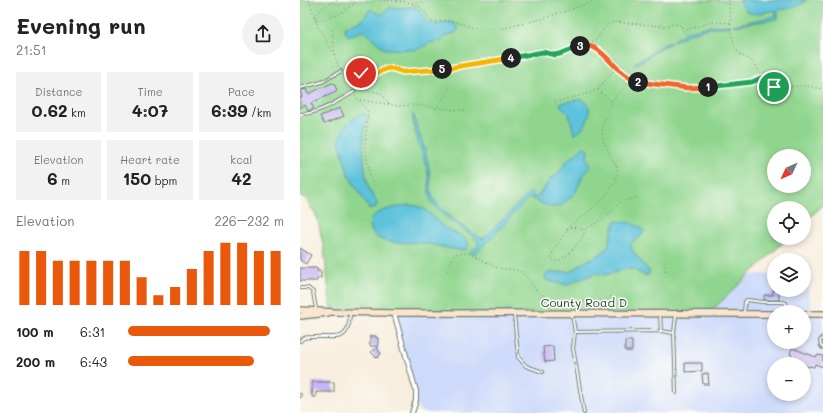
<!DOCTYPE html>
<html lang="en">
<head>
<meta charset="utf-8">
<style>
  body { margin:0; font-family:Mali,sans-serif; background:#f2f2f2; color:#222; height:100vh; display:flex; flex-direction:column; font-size:15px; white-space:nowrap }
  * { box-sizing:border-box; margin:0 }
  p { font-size:13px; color:#767676 }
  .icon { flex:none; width:22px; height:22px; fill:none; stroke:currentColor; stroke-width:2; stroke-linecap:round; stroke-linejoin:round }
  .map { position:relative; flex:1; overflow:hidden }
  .details { display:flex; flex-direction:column; background:#fff; width:300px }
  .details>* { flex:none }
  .needle { width:26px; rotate:226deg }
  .tools { position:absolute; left:467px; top:149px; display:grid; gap:8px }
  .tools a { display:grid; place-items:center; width:44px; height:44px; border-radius:50%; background:#fff; box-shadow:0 2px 6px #0003; font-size:20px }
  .pin { position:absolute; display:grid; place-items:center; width:34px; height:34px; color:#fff; margin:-17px; border:2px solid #fff; border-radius:50%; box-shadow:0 1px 4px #0007 }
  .km { position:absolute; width:20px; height:20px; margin:-10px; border-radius:50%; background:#222; color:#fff; font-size:11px; line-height:20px; text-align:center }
  .round { display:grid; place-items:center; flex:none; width:42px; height:42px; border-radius:21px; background:#f2f2f2 }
  .overview { display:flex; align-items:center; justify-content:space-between; height:68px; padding:0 16px }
  h1 { font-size:22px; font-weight:700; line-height:30px }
  .figures { display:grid; grid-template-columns:repeat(3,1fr); gap:6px; height:68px; padding:4px 16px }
  .figures div { display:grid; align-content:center; border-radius:0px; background:#f2f2f2; text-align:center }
  .figures b { font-size:17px; font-weight:700 }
  .figures small { font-size:11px; font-weight:400 }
  .figures p { font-size:11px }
  .chart { height:112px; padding:8px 16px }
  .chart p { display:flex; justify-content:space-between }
  .chart svg { width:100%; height:72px; margin-top:4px; stroke:#ea580c; stroke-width:6 }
  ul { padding:0 16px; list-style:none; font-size:13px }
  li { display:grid; grid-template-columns:64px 48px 1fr; align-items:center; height:30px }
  li i { height:10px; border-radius:5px; background:#ea580c }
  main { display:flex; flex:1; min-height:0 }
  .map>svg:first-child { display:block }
  .built { fill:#cedafa; fill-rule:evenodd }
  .green { fill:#90d58e; stroke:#588961; fill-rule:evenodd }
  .water { fill:#5dc2db; stroke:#3e8088 }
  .building { fill:#c5b5f3 }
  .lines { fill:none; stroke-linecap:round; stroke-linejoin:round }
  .service-casing { stroke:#6b7b70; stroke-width:4 }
  .minor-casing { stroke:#6b7b70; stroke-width:6 }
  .secondary-casing { stroke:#6b7b70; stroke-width:8 }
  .path { stroke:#6b7b70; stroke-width:1; stroke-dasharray:1 3; stroke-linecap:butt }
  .service { stroke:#fff; stroke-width:2 }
  .minor { stroke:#fff; stroke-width:4 }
  .secondary { stroke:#fbe5cf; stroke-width:5.5 }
  .split-1-casing { stroke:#fff; stroke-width:8 }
  .split-2-casing { stroke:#fff; stroke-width:8 }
  .split-3-casing { stroke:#fff; stroke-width:8 }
  .split-4-casing { stroke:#fff; stroke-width:8 }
  .split-5-casing { stroke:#fff; stroke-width:8 }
  .split-6-casing { stroke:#fff; stroke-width:8 }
  .split-1 { stroke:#22a559; stroke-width:5 }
  .split-2 { stroke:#f0652b; stroke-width:5 }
  .split-3 { stroke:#f0652b; stroke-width:5 }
  .split-4 { stroke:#22a559; stroke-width:5 }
  .split-5 { stroke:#f5b400; stroke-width:5 }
  .split-6 { stroke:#f5b400; stroke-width:5 }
  .labels { text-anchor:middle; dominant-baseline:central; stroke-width:3; stroke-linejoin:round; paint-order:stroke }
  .street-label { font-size:12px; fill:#1f3d34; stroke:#fdfcf7 }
</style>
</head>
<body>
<main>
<section class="details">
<div class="overview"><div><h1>Evening run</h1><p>21:51</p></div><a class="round"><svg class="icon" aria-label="share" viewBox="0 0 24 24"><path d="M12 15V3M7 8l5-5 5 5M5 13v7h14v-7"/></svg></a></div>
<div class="figures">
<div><p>Distance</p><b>0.62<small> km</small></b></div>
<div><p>Time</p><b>4:07</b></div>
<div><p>Pace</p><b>6:39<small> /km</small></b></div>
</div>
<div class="figures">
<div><p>Elevation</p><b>6<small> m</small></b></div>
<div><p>Heart rate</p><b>150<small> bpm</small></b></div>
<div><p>kcal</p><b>42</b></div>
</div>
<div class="chart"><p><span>Elevation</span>226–232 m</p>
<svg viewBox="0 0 160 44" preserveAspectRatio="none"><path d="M5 44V11M15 44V11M25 44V17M35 44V17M45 44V17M55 44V17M65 44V17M75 44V27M85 44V38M95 44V33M105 44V22M115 44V11M125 44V6M135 44V6M145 44V11M155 44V11"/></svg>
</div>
<ul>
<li><b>100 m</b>6:31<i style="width:91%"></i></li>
<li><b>200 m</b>6:43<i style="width:81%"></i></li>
</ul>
</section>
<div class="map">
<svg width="523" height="413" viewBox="0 0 523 413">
  <rect width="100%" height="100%" fill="#fdfcf7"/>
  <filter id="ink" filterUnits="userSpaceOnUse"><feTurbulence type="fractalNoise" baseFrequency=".025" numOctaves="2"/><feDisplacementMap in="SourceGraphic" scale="8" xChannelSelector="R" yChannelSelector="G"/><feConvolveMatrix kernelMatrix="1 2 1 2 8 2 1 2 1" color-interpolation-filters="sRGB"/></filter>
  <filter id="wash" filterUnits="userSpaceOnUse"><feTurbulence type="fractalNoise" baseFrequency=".012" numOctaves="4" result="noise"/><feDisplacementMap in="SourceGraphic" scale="16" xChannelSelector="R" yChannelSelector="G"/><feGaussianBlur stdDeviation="0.9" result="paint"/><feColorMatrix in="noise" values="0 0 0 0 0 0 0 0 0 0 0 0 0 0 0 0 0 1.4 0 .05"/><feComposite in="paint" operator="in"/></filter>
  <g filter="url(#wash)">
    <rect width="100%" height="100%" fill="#f8eede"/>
    <path class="built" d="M504 272 513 314H523V413H123L115 404 116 393 94 313 407 314 449 275 474 273V290H504ZM474 312H504V342H474ZM474 364H504V394H474Z"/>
    <path class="green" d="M0 0H523V205L504 223V208H474V238H488L408 314 34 312 30 302 24 249 17 217 5 198 0 196ZM474 156H504V186H474Z"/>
    <path class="water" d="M440 0H506C500 7 488 9 478 10V18L477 19 433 26V25L476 16 475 10C460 13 446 20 440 0Z
      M112 7C121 8 123 13 126 21L136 25 148 22 154 23 158 27V30L155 33 145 36 142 41 129 43 127 45 116 50 85 49 64 31C58 31 54 36 47 35L45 30V27L63 20 69 10H71L79 14H82L89 8Z
      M429 25 430 27C400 26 384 36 359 49 355 51 352 54 349 57 344 60 340 60 336 65L334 64 342 58 348 56 356 48 372 41 386 32 408 26Z
      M281 99C297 107 287 127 276 134H274L269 114 260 105 261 103Z
      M61 114H65L67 117C61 140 63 166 69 189 71 194 75 198 77 203L76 207 72 209H69L48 174 39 140C41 128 51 119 61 114Z
      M113 115H114C116 129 123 140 126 154 127 160 130 168 130 175 131 182 130 189 132 196 136 208 171 233 183 239L230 192 234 197H237L246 186 250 179 258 174 266 162 284 147 288 149 287 158 290 163V167L281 179 276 192 261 206 252 207 240 203 229 197 191 238 174 254 170 252 178 246V241C165 228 144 218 133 204 126 195 130 184 128 174 126 158 111 128 113 115Z
      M108 205 117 206 126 210 145 228 165 238 169 245 166 250C152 251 135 244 120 243 108 242 95 244 83 240 77 238 72 234 71 228 65 210 96 208 108 205Z
      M316 221C323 221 340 224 344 231L341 236 331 243V249L349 271V274L345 276 333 269H328L305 275 296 273 282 279H278L267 285 248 281 245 279 246 274C254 271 269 273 274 270 276 269 277 267 278 266 285 261 303 254 307 248 311 239 311 230 316 221Z"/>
    <g id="blocks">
      <path class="building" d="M32 83 34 84 37 90 36 92 11 103 14 108 8 111 5 105 0 108V98L2 97 0 91 6 89 8 94Z
        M40 108 44 116 24 124 20 116Z
        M0 248 11 255 6 264 0 260Z
        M0 268H17V271H21V278H17V281H0Z
        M473 290H479V300H464V295H473Z
        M70 336H76V338H78V346H70Z
        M325 341H332V351H325Z
        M78 346V350L81 354 77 358 71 352Z
        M253 346 254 361 245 362 243 347Z
        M492 348 516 357 517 355 523 356V367L515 364 514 367 509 366V367L490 360 492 355 490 354Z
        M385 363H402V371L385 372Z
        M408 373 409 384H403L402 374Z
        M12 382H34V392H16V397H12Z"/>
    </g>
  </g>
  <g filter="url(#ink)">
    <use href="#blocks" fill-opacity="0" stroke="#6b7b70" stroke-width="1"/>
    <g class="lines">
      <g class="service-casing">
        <path id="service" d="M0 88 22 82 41 71
          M0 114C19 114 37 101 54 92
          M0 288H8L13 292 16 309
          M444 313 445 302 447 300 463 302H483L486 303 488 312
          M214 314 218 357 226 366 243 372
          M272 314 275 332 361 331 360 315
          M361 331 374 333 376 315
          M275 332 273 348 284 413
          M374 333 376 393
          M523 337 520 341 521 346 523 348
          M0 341C4 337 7 337 12 337 37 336 49 344 50 313
          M0 395V396"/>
      </g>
      <g class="minor-casing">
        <path id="minor" d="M94 313 116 391V400L112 413"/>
      </g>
      <g class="secondary-casing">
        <path id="secondary" d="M0 310 34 312 94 313 474 314
          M504 314H523
          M0 316 28 313"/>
      </g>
      <path class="path" d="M9 0 18 27 35 56 39 68
        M80 0C94 1 110 0 120 7 126 12 127 18 133 22L153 21 173 28 196 29 204 28 245 18 298 0
        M429 0C430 12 430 39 436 49 440 57 450 58 455 64 459 69 459 76 463 81 473 92 486 87 498 86 507 85 515 88 523 89
        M14 17 23 7 37 0
        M16 21 38 15 60 0
        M381 27 387 36
        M32 30 35 55
        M283 45C308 49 316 73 339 82L388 88 452 82 461 78
        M42 75 61 73 75 74 86 69 91 68 103 72 151 68 243 53C247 53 251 54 255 55 258 55 295 41 297 39 303 32 304 25 314 22L364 26 378 24 385 29H389L413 22 431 23
        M44 76C48 80 53 83 53 89
        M332 79 311 102 302 128 303 140 318 170 315 182 303 200 269 227 253 251 252 254V259L255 262C265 260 283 240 285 230L304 218 321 202 337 197
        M54 88 81 93 89 104
        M298 90 311 101
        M55 95 68 112 65 146 70 177 76 186
        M60 100 99 106 113 105 167 111
        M255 102 290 93 298 89 316 68
        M135 108C144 103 144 93 152 86
        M270 227 280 228 284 230
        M147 271 155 254 169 253 197 268 216 270 221 272 226 276 237 291 244 296 256 302 303 301 307 300 313 294
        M365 271V260"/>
      <use href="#service" class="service"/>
      <use href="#minor" class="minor"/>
      <use href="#secondary" class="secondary"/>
    </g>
  </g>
  <g class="lines" filter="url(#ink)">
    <g class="split-1-casing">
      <path id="split-1" d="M408 87 452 82 461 78 464 82 474 87"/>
    </g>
    <g class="split-2-casing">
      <path id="split-2" d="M338 82 388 88 408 87"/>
    </g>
    <g class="split-3-casing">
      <path id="split-3" d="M280 46C296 42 306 58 317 68 323 73 330 79 338 82"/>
    </g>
    <g class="split-4-casing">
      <path id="split-4" d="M211 58 243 52 255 55 260 54 280 46"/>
    </g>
    <g class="split-5-casing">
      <path id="split-5" d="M142 69 211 58"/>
    </g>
    <g class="split-6-casing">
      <path id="split-6" d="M61 73 75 74 86 69 91 68 103 72 142 69"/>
    </g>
    <use href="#split-1" class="split-1"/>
    <use href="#split-2" class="split-2"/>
    <use href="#split-3" class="split-3"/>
    <use href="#split-4" class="split-4"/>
    <use href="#split-5" class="split-5"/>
    <use href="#split-6" class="split-6"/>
  </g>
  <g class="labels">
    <g class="street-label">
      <text x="284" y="302">County Road D</text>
    </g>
  </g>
</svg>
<div class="tools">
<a><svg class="needle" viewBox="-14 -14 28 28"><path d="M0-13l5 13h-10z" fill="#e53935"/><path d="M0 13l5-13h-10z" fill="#767676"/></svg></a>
<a><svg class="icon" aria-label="locate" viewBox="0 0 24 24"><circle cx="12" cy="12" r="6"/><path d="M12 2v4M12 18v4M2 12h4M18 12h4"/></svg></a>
<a><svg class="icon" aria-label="layers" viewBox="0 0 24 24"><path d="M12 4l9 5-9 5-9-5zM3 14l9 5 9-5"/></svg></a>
<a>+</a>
<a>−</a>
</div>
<div class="pin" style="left:474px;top:87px;background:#1e9e55"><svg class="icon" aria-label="arrive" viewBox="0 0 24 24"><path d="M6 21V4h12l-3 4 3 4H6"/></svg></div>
<div class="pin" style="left:61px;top:73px;background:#d93025"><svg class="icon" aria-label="check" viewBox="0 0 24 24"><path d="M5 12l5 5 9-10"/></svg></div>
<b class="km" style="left:408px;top:87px">1</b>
<b class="km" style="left:338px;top:82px">2</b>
<b class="km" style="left:280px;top:46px">3</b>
<b class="km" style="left:211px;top:58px">4</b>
<b class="km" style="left:142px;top:69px">5</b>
</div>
</main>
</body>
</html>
